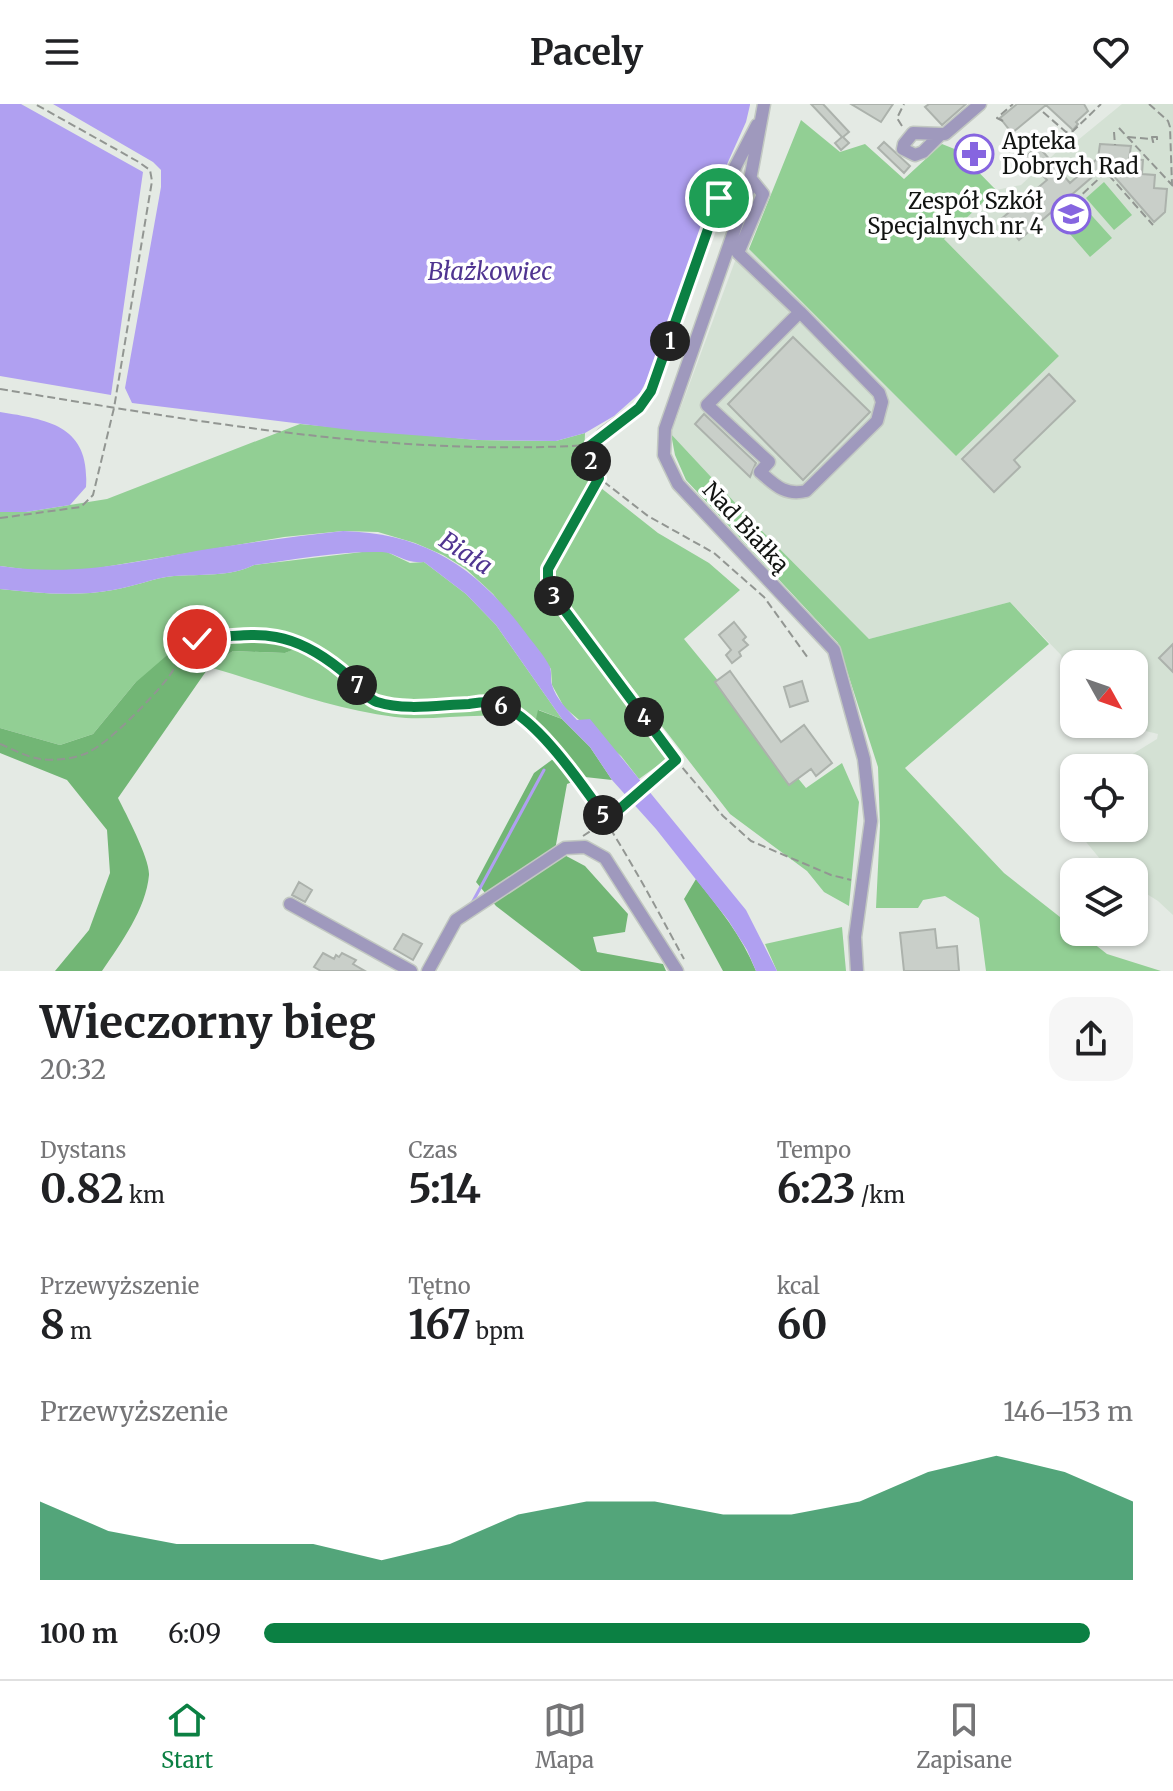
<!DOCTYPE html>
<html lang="pl">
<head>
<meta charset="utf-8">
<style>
  body { margin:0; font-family:Merriweather,serif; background:#f6f6f6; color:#202124; height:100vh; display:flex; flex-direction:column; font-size:30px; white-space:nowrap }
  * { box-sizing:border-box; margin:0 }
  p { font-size:26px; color:#757577 }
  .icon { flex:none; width:44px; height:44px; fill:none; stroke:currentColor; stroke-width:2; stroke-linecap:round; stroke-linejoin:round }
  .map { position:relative; height:867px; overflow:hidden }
  .side { display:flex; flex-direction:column; background:#fff; flex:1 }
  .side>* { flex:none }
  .needle { width:52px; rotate:130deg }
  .buttons { position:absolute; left:1060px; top:546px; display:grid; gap:16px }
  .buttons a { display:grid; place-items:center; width:88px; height:88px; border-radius:16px; background:#fff; box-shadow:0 2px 6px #0004; font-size:40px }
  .pin { position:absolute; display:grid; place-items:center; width:68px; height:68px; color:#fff; margin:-34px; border:4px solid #fff; border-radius:50%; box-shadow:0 2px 8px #0007 }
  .km { position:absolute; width:40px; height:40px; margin:-20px; border-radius:50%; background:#222; color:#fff; font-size:22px; line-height:40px; text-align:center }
  .round { display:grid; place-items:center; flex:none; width:84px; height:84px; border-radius:24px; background:#f6f6f6 }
  .head { display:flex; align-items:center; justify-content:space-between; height:136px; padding:0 40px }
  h1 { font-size:44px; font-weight:700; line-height:60px }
  .figures { display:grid; grid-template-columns:repeat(3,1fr); gap:12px; height:136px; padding:8px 40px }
  .figures div { display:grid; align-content:center }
  .figures b { font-size:40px; font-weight:700 }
  .figures small { font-size:22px; font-weight:400 }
  .figures p { font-size:22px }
  .chart { height:224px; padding:16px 40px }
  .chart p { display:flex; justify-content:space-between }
  .chart svg { width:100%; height:144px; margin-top:8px; fill:#0b8043; opacity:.7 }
  ul { padding:0 40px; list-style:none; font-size:26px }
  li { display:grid; grid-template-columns:128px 96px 1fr; align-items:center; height:60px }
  li i { height:20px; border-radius:10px; background:#0b8043 }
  header { display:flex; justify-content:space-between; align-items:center; height:104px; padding:0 40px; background:#fff; font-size:36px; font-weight:700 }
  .menu { display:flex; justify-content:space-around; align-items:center; height:112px; border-top:2px solid #e0e0e0; background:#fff; font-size:22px; color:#757577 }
  .menu a { display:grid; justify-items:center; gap:4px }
  .menu .active { color:#0b8043 }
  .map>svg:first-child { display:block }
  .built { fill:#d4e1d4 }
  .green { fill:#92cf94 }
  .forest { fill:#72b675 }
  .water { fill:#b0a0f1 }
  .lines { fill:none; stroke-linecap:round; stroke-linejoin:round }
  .stream { stroke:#b0a0f1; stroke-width:3 }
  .building { fill:#c9cfc9; stroke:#acb2ac; stroke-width:2 }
  .minor-casing { stroke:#c2c8c2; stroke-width:15 }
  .path { stroke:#929692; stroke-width:2; stroke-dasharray:8 4; stroke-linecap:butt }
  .minor { stroke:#9f99bd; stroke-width:12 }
  .route-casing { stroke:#fff; stroke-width:16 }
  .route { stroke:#0b8043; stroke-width:10 }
  .labels { text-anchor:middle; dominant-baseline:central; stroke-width:7; stroke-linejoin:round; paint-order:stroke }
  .poi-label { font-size:22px; fill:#121412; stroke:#fff; text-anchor:start }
  .street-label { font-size:22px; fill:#121412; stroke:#fff }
  .water-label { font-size:24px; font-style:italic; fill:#503591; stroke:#fff }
</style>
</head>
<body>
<header><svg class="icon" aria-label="menu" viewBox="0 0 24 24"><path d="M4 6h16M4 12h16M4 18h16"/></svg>Pacely<svg class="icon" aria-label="heart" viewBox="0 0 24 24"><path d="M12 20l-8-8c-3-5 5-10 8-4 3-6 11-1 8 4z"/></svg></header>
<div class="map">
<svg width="1173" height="867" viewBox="0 0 1173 867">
  <rect width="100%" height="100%" fill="#e4eae4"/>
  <path class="built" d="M1122 0H1173V811L1158 797 1134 782V768L1110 767 1077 727 1078 724H1134V664H1110L1157 635 1158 630 1117 620H1134V560H1074V599L1061 551 1010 498 869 535 754 419 671 330 738 149 749 145 956 351 1059 252 943 134 996 86 1021 81 1064 41 1078 36Z"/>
  <path class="green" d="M801 16 840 48 865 40 904 75 942 40 957 46 996 86 944 135 1059 252 956 352 749 145Z
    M1104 78 1132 111 1114 126 1086 94Z
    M1084 103 1112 134 1090 153 1063 122Z
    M300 320 478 336 556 337 585 329 584 357 591 376 542 465V490L668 654 639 675 621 652 564 603 552 581 551 565 493 490 466 465 443 451 415 439 378 428 343 427 284 433 80 467 30 466 0 462V408H26L107 395Z
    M671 330 754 419 869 535 1010 498 1049 540 905 664 1004 769 1074 824V828H1079L1107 850 1161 867H986L979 814 945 792 923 796 918 804H876L880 722 878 663 838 539 686 376 675 351Z
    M601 384 658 429 709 459 740 486 684 535 806 684 842 659 859 698 849 802 824 788 807 767 730 710 555 484 554 468Z
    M362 448H387L410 459 424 458 466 490 496 521 562 615 539 606 535 619 509 596 494 612C462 610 427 617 395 613 330 605 272 581 209 563L233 547 285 549 306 540 246 529 135 579 93 630 60 641 0 624V485C38 489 75 493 113 486 133 483 153 474 174 472 199 470 231 473 254 461Z
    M842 823 846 867H777L765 840Z"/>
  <path class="forest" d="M246 529 308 540 285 549 233 547 209 563 118 694C126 710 150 755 149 771 146 805 121 839 102 867H55L89 826 110 769 107 726 67 676 0 649V624L60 641 93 630 135 579 187 534Z
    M538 606 562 615 590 643 612 676 585 673 567 680 555 746 585 762 628 810 625 828 593 833 597 848 663 860 666 867H581L496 802 476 778 534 669 564 647 535 619Z
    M696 775C719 804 742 832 756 867H723L684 795Z"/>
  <path class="water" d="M0 0H21L143 68 111 291 0 272Z
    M53 0H750V1L746 18 728 58 655 261 640 289 614 312 585 329 556 337 478 336 359 327 132 299 125 284 161 83V66L153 58Z
    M0 308C50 316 90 322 86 383L70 401 26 408H0Z
    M343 427C425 429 476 463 525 528 533 539 544 551 550 563 552 569 550 575 552 581 556 595 568 606 577 616L590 615 746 806 777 867H756L747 846 728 816 656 725 612 676 590 643 562 615 496 521 466 490 424 458C404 460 398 449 382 448 339 447 296 455 254 461 231 473 200 470 174 472 153 474 133 483 113 486 75 493 38 489 0 485V462C78 473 133 458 208 445 253 438 298 432 343 427Z"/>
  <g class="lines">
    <path class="stream" d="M472 799 544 666"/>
  </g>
  <path class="building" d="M811 0H823L849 28 843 33 849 39 841 46 835 39 842 33Z
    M851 0H893L881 18Z
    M929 0H966L942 21 925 3Z
    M1017 0H1084L1088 7 1076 18 1078 20 1073 26 1046 1 1012 29 1000 14Z
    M884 38 910 62 904 69 878 44Z
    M975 39 985 50 972 61 963 50Z
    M1100 40 1131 42 1129 55 1143 56 1142 70 1155 71 1154 84 1167 85 1165 108 1154 118 1105 62 1019 136 1001 115 1047 76 1036 64 1026 72 1016 61 1038 42 1070 79 1098 54Z
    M793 233 870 308 803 376 728 300Z
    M1049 270 1075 297 1014 356 1020 363 994 388 962 355Z
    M704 310 756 359 750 373 695 320Z
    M734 518 746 533 743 536 748 541 739 548 741 552 732 559 726 551 731 546 719 531Z
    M1173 540V568L1159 554Z
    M730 567 781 638 804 621 832 659 816 672 811 665 789 681 715 578Z
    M802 577 808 597 790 603 784 583Z
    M299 778 312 786 305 798 292 791Z
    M935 825 937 844 957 842 959 867H904L900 829Z
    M403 830 422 840 413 856 394 845Z
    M323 849 334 855 336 851 339 853 342 849 356 856 353 860 365 867H321L314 863Z"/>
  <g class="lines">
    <g class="minor-casing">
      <path id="minor" d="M764 0 748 87 665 325 664 351 678 380 834 546 864 655 871 717 855 833 857 867
        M941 30 913 29 904 40 903 45 915 51 923 48 941 30H945L980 0
        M751 75 763 90 738 149 800 208 707 301 769 358 760 368C775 381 785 392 806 387L877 317 882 298 879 289 800 208
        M603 330 639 304 651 287 719 94 757 21
        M290 800 411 867
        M428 867 456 816 565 744 585 743 605 754 677 867"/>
    </g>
    <path class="path" d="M1149 0 1168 17 1170 23 1172 81
      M1043 8 1066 28 1073 27 1101 0
      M1003 17 997 14 1013 0
      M902 22 897 14 904 0
      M1119 24 1173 82
      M1114 28 1115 41
      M1128 33 1152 35
      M1152 33H1157V37L1153 38Z
      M1074 98 1106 68 1153 121
      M0 285C195 317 393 353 591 341
      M596 336 591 341 590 356 599 374 648 412 714 449 764 493 808 554
      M599 374 548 465V484L676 656 723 712 751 737 831 771 851 776
      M0 414 81 403 93 391 114 304 152 77 150 66 137 57 35 0
      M0 640C12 645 27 653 40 655 54 657 73 655 87 649 109 639 151 595 167 575 177 563 181 546 195 537 204 532 221 533 231 532 276 527 313 540 347 570 355 578 363 590 372 596 396 611 462 596 492 599 555 605 654 801 684 855
      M583 732 607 716 674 658"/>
    <use href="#minor" class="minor"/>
  </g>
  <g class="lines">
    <g class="route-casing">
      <path id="route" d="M197 535C260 529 289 524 341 566 352 575 364 593 377 598 406 607 439 601 469 600 476 599 486 597 493 599 532 605 585 685 607 716L676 656 548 484V465L599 374 590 356 591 341 639 304 651 287 719 94"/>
    </g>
    <use href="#route" class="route"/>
  </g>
  <defs>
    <g id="pharmacy-ring" transform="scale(2)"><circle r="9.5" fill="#fff" stroke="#8665e0" stroke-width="1.5"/><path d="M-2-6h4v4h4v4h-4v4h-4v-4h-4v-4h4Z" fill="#8665e0"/></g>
    <g id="school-ring" transform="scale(2)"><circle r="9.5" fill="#fff" stroke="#8665e0" stroke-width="1.5"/><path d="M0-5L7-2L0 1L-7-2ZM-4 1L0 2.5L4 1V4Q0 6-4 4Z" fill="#8665e0"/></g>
  </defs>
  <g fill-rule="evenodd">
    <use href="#pharmacy-ring" x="974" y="50"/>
    <use href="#school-ring" x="1071" y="110"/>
  </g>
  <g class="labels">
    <g class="poi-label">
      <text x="1002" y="37">Apteka<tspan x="1002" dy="25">Dobrych Rad</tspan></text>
      <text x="1043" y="97" text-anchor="end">Zespół Szkół<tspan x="1043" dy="25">Specjalnych nr 4</tspan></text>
    </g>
    <g class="street-label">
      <text transform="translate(746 423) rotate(47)">Nad Białką</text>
    </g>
    <g class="water-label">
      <text x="490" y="167">Błażkowiec</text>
      <text transform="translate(466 449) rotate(33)">Biała</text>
    </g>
  </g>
</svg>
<div class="buttons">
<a><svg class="needle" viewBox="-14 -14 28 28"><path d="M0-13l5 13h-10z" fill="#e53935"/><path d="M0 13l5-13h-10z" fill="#757577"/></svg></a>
<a><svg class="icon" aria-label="locate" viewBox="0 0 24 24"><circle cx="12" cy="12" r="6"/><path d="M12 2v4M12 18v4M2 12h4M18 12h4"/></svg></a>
<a><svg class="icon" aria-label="layers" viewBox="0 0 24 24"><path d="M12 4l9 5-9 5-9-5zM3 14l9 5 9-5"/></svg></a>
</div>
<div class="pin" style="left:719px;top:94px;background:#1e9e55"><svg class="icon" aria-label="arrive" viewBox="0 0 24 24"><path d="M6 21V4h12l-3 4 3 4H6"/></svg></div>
<div class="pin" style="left:197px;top:535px;background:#d93025"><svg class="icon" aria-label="check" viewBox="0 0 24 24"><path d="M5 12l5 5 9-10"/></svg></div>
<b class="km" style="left:670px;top:237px">1</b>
<b class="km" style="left:591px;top:357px">2</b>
<b class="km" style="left:554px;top:492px">3</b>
<b class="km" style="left:644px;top:613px">4</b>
<b class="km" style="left:603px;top:711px">5</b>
<b class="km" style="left:501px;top:602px">6</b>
<b class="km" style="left:357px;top:581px">7</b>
</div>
<section class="side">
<div class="head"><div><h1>Wieczorny bieg</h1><p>20:32</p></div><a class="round"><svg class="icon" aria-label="share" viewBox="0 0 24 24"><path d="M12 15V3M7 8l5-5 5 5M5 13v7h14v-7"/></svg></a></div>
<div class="figures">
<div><p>Dystans</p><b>0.82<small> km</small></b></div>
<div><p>Czas</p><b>5:14</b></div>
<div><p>Tempo</p><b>6:23<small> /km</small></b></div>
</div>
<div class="figures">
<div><p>Przewyższenie</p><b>8<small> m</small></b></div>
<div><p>Tętno</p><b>167<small> bpm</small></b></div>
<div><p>kcal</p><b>60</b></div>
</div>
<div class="chart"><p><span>Przewyższenie</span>146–153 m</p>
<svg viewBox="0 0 160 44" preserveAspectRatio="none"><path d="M0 44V20L10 29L20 33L30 33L40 33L50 38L60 33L70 24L80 20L90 20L100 24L110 24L120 20L130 11L140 6L150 11L160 20V44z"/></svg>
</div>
<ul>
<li><b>100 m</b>6:09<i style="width:95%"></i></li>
</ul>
</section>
<nav class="menu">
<a class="active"><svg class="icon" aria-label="home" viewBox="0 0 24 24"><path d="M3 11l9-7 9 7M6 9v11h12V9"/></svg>Start</a>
<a><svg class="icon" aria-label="map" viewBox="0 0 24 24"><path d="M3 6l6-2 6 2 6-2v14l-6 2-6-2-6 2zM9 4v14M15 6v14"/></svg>Mapa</a>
<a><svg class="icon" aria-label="saved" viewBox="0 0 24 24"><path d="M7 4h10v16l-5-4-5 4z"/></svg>Zapisane</a>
</nav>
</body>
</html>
